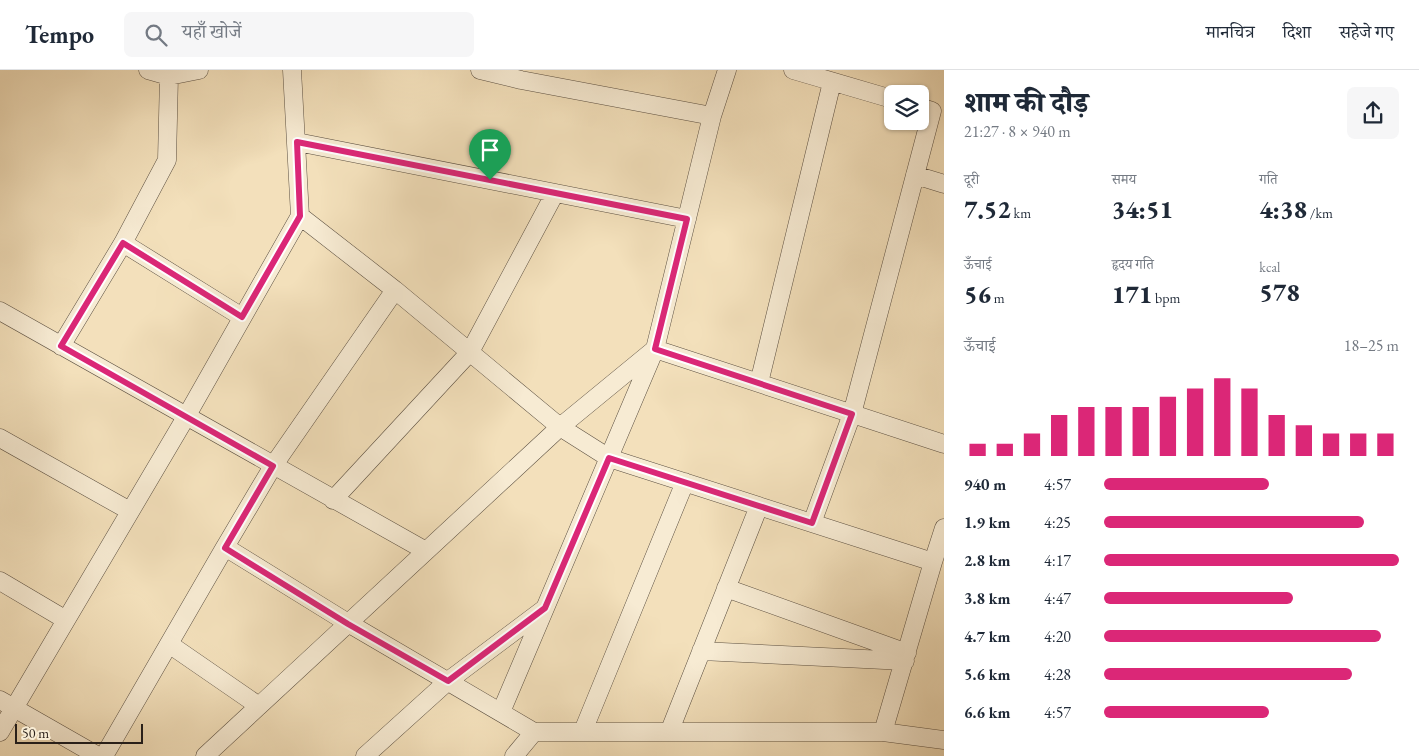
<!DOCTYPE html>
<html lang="hi">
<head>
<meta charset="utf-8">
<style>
  body { margin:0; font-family:"EB Garamond","Noto Serif Devanagari",serif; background:#f6f6f7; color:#1f2937; height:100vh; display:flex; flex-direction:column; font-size:19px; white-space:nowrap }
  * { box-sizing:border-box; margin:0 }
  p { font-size:16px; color:#747a83 }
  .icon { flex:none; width:28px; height:28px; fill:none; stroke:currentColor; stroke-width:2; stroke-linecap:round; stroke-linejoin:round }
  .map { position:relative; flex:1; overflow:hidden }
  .details { display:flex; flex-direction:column; background:#fff; width:475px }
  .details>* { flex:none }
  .buttons { position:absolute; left:884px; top:15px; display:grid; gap:10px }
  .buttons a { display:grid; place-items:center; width:45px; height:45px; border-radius:8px; background:#fff; box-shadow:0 1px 4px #0004; font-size:25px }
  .scale { position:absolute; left:15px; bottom:12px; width:128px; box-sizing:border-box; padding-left:5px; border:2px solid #2a2019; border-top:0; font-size:14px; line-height:18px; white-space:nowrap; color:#2a2019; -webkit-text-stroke:4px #f7ebd3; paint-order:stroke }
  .pin { position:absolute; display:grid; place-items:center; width:42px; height:42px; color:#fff; margin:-51px -21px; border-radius:50% 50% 50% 0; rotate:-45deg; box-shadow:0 0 5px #0007 }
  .pin .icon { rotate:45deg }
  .round { display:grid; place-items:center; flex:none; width:52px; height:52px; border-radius:8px; background:#f6f6f7 }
  .overview { display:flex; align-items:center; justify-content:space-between; height:85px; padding:0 20px }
  h1 { font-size:28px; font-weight:800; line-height:38px }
  .figures { display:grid; grid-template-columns:repeat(3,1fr); gap:8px; height:85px; padding:5px 20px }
  .figures div { display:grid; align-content:center }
  .figures b { font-size:25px; font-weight:800 }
  .figures small { font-size:14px; font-weight:400 }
  .figures p { font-size:14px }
  .chart { height:140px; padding:10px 20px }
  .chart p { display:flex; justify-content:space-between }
  .chart svg { width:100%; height:90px; margin-top:5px; stroke:#db2777; stroke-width:6 }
  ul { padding:0 20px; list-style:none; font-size:16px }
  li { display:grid; grid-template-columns:80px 60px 1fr; align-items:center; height:38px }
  li i { height:12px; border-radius:6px; background:#db2777 }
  header { display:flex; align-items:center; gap:30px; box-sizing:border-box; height:70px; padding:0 25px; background:#fff; border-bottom:1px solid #e0e1e3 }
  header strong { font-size:24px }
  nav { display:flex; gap:28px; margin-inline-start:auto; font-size:18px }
  .search { width:350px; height:45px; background:#f6f6f7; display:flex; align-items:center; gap:12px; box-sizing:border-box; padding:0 18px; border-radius:8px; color:#747a83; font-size:19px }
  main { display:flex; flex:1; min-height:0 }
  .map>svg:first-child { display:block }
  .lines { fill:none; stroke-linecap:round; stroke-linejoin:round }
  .street-casing { stroke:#5c5042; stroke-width:19 }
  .street { stroke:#f7ebd3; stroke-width:18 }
  .route-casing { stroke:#fff; stroke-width:10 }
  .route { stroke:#db2777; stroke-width:6 }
</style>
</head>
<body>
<header>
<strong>Tempo</strong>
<div class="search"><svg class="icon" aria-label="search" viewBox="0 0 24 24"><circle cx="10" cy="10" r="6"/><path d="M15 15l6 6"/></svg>यहाँ खोजें</div>
<nav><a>मानचित्र</a><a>दिशा</a><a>सहेजे गए</a></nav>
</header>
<main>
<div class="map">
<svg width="944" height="686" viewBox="0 0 944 686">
  <rect width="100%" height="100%" fill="#f3e0bb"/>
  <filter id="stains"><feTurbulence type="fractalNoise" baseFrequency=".004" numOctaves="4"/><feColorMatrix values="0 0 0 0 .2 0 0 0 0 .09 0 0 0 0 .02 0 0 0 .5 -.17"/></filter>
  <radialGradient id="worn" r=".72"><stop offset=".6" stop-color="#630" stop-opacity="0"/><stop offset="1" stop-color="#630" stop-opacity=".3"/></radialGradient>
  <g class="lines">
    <g class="street-casing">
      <path id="street" d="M148 0 169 6 199 0
        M292 0 300 146 395 220
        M480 0 521 10 712 46
        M793 0 892 29
        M297 72 687 149
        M915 105 944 114
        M123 173 242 247
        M0 241 426 481
        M61 276 123 173 167 90 169 6
        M759 313 832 12
        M0 368 130 441
        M333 430 470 282 555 123
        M812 453 852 344 932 41 920 37
        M225 477 273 396 395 220 560 357 609 388 933 492 944 458
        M0 511 66 550
        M726 518 907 583
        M169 574 259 636
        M701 581 905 591
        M0 630 98 686
        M501 642 655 279 712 46 727 0
        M670 660 759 436
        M583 661 685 412
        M0 662 186 347 300 146
        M883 662 933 492
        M104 686 225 477 348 553 534 662H883L944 670
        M205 686 560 357 655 279 944 374
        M365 686 448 611 544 539
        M514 686 534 662"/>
    </g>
    <use href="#street" class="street"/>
  </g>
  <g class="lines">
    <g class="route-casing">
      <path id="route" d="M297 72 687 149 655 279 852 344 812 453 609 388 545 538 448 611 348 554 225 478 273 396 61 276 123 173 242 247 300 146Z"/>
    </g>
    <use href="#route" class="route"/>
  </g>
  <rect width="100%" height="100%" filter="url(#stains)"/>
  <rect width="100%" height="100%" fill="url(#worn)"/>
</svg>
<div class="buttons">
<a><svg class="icon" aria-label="layers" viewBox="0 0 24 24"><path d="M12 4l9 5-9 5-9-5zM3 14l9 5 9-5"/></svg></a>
</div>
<div class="scale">50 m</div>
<div class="pin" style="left:490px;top:110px;background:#1e9e55"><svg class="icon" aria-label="arrive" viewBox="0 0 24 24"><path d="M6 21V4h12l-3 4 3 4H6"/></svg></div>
</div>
<section class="details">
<div class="overview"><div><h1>शाम की दौड़</h1><p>21:27 · 8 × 940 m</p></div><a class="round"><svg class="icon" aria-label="share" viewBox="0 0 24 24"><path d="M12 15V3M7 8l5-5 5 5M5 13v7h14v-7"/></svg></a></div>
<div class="figures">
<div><p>दूरी</p><b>7.52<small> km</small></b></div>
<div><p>समय</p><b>34:51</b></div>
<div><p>गति</p><b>4:38<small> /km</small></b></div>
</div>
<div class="figures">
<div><p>ऊँचाई</p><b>56<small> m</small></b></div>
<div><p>हृदय गति</p><b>171<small> bpm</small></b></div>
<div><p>kcal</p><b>578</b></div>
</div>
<div class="chart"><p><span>ऊँचाई</span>18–25 m</p>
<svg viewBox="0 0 160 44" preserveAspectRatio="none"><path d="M5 44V38M15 44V38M25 44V33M35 44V24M45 44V20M55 44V20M65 44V20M75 44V15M85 44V11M95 44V6M105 44V11M115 44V24M125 44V29M135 44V33M145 44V33M155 44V33"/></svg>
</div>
<ul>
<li><b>940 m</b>4:57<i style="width:56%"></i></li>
<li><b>1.9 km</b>4:25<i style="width:88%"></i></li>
<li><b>2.8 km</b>4:17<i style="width:100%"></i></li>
<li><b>3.8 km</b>4:47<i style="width:64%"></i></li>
<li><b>4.7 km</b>4:20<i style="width:94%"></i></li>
<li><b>5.6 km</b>4:28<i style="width:84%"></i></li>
<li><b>6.6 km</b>4:57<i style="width:56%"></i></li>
</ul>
</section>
</main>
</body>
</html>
